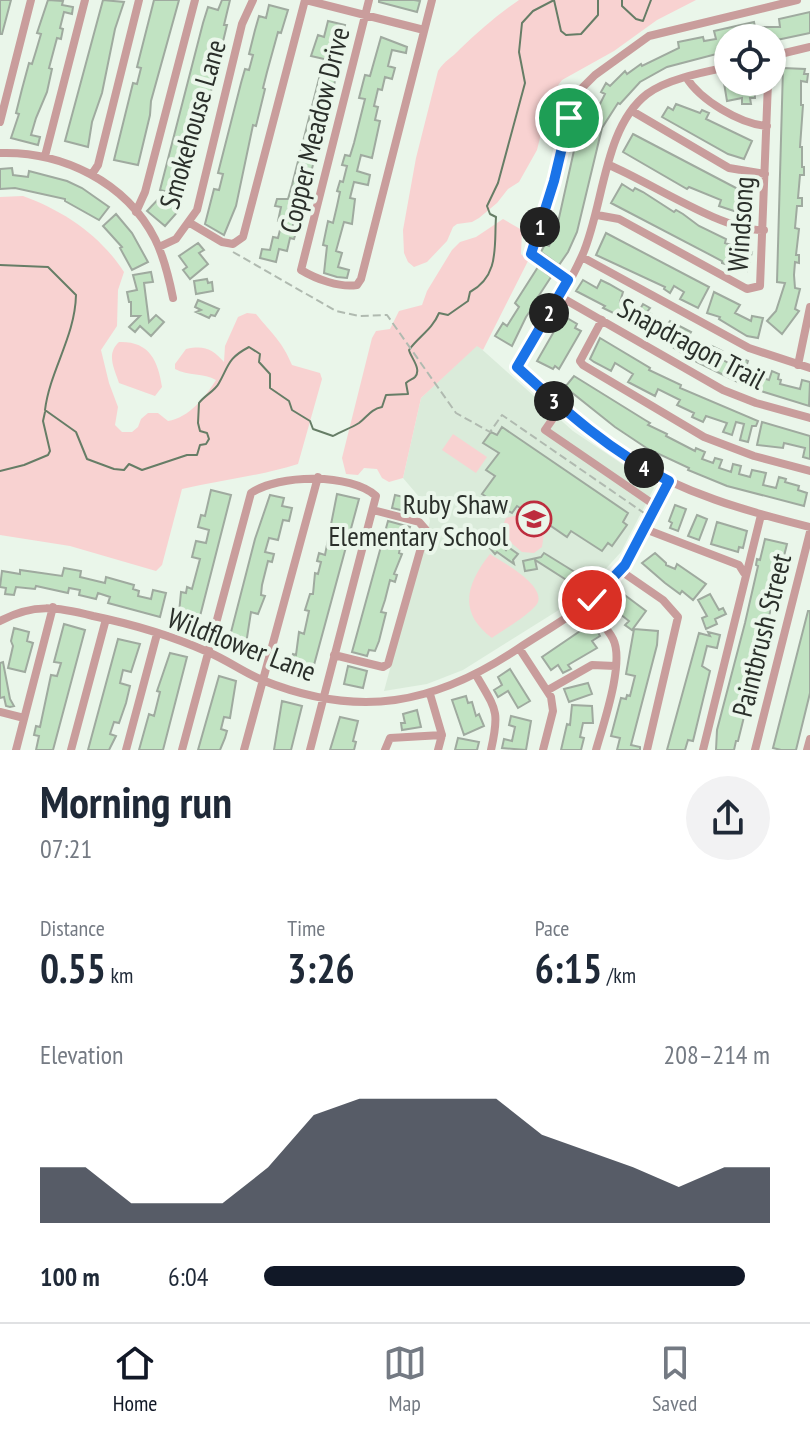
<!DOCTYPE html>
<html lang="en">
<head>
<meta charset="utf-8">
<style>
  body { margin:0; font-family:"PT Sans Narrow",sans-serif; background:#f2f2f3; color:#1f2937; height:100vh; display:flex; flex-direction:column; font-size:30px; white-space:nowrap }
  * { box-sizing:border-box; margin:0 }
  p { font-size:26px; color:#747a83 }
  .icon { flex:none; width:44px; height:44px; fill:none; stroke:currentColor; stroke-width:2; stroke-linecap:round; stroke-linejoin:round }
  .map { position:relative; height:750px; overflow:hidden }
  .drawer { display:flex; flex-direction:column; background:#fff; flex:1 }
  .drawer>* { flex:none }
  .controls { position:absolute; left:714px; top:24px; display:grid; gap:16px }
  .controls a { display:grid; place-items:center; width:72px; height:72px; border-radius:50%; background:#fff; box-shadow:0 2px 6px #0004; font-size:40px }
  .pin { position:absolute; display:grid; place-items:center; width:68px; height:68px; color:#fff; margin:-34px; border:4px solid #fff; border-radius:50%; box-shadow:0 2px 8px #0007 }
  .km { position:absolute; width:40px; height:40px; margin:-20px; border-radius:50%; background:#222; color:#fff; font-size:22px; line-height:40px; text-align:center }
  .round { display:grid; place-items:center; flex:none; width:84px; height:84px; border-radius:42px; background:#f2f2f3 }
  .headline { display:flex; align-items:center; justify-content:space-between; height:136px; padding:0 40px }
  h1 { font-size:44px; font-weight:700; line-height:60px }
  .figures { display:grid; grid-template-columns:repeat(3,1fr); gap:12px; height:136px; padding:8px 40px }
  .figures div { display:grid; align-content:center }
  .figures b { font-size:40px; font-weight:700 }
  .figures small { font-size:22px; font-weight:400 }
  .figures p { font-size:22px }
  .chart { height:224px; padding:16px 40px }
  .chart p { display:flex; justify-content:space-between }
  .chart svg { width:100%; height:144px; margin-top:8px; fill:#111827; opacity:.7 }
  ul { padding:0 40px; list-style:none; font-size:26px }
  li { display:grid; grid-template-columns:128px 96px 1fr; align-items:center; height:60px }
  li i { height:20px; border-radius:10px; background:#111827 }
  .dock { display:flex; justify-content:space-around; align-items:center; height:112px; border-top:2px solid #e0e1e3; background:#fff; font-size:22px; color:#747a83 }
  .dock a { display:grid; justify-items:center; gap:4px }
  .dock .selected { color:#111827 }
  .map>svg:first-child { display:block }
  .built { fill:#daebda }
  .green { fill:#f8d2d1 }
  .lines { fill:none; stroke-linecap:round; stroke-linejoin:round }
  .stream { stroke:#667d66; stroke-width:2 }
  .building { fill:#c1e3c2; stroke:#9faa9f; stroke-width:2 }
  .path { stroke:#b0bab0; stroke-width:2; stroke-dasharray:8 4; stroke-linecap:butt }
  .minor { stroke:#c99d9c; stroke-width:8 }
  .route-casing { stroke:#fff; stroke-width:16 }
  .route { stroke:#1a73e8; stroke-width:10 }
  .labels { text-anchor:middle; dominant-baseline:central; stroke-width:8; stroke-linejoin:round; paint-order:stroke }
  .street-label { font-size:28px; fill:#2a2f2a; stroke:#eaf6ea }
  .poi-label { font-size:28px; fill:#2a2f2a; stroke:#eaf6ea; text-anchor:end }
</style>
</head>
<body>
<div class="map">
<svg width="810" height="750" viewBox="0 0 810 750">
  <rect width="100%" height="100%" fill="#eaf6ea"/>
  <path class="built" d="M477 345 573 431 652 484 654 488 621 552 583 594 574 597 570 603 463 670 427 684 384 691 430 521 426 505 403 478 421 398Z"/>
  <path class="green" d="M519 0H696L657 20 614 51 562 80 553 92 547 109 537 150 519 182 508 189 497 203 479 218 472 222 457 224 453 227 447 241 427 262 414 267 408 262 404 253 403 230 416 158 438 71C445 60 452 58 460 49 479 31 497 15 519 0Z
    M23 196C64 211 100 235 124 272L118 290 117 326 101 350 109 383 118 407 115 425 122 432H132L138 427 141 419 148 413H158L168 421C189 418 206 396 216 380 204 373 188 376 175 369V364L186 349C205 345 212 349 224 362L225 346 238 317 247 313 256 314C272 334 282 341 292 365L320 373 322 379 298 464C260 476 221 480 182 489L162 565 156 571 70 546 0 535V197Z
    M503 219 522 230 521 254 528 261 483 350 477 346 421 398 403 478 389 482 382 478 377 469 364 468 358 475 346 474 342 458 372 338 376 331 390 329 399 311 422 305 427 291 452 250 460 242 476 237Z
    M119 342C149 341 158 360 162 387L155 396 119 383C114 368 106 354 119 342Z
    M453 434 487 457 476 473 442 450Z
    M518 515 544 533 542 547 534 553 522 552 504 537 503 525 506 518Z
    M490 554C502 562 544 584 538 602 534 612 502 631 492 638 457 612 467 583 490 554Z"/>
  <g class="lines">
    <path class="stream" d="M622 0V6L636 19 643 21 651 0
      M0 265 48 267 76 295C75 337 50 370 45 410L76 432 87 459 114 469 124 470 129 464 142 470 187 455H197L200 445 206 444 209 439 207 433 200 431 198 423 199 403C205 395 215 391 219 383 229 365 228 358 249 347L260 354 259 362 270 374V388L289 401 292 410 310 421 313 429 333 436C342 431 351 428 359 423 367 417 371 409 382 407L386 395 408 394 406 383C409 380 413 379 415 377 422 369 411 358 409 350 419 336 432 330 439 313L448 315 468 301 470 292C500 276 494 245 496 217L490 214 487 206 498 183 525 83 519 52 522 23 533 11 554 0 561 31 566 35 581 34 598 15V0
      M0 471 24 465 48 455 50 451 43 421 45 412"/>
  </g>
  <path class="building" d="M0 0H11L2 34H0Z
    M48 0 63 1 62 5 73 7 72 14 64 12 60 28 63 29 61 39 57 38 49 68 52 69 47 92 36 118 31 135 40 137 38 145 11 138 19 114 16 113 22 89 29 63 32 64 36 51 41 34 37 33Z
    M103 0 124 2 115 29 102 93 92 122 88 147 65 141Z
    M154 0H179L151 101 150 115 138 165 114 160 133 83 137 84 141 68 137 67Z
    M222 0H230L224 25H227L205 116 202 115 197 128 193 146H197L184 196 160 190 203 23 208 7 218 10Z
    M379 0H414L420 1 417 12 379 2Z
    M269 5 288 10 281 33 278 32 267 72 263 88 265 89 256 126 253 125 236 206 224 235 205 224 214 189 219 190 223 174 218 173 241 83 245 69 249 70 253 55 249 54 255 30 259 16 266 18Z
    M810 12V33L772 41V38H728V51L667 67 640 82 620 104 618 103 602 128 577 232 568 252 559 265 541 252 545 244 549 246 557 227 575 146 579 147 583 129H586L592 118 587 115 590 109 596 112 605 94 601 92 606 83 610 86 625 71 627 74 641 64 642 66 679 48 678 42 703 37 704 41 716 39 714 31 754 22 755 27H780L779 19Z
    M328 21 345 25 336 65 339 66 304 199H301L292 228 297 229 294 239 290 238 287 251 279 249 276 262 260 258 262 249 270 250 273 237 278 238 282 222 278 221 281 207 275 206 277 199H288L292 185 324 59 311 56 318 35 324 37Z
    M381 37 407 47 406 53 392 50 388 66 395 68 392 79 385 77 382 90 378 89 374 106 378 107 375 120 380 121 372 158 361 155 357 171 370 175 368 185 354 182 350 198 355 199 352 224 344 222 336 251 342 253 338 267 349 270 347 278 337 277 324 273 327 246 323 245 328 221 333 223 337 206 340 192 337 191 340 181 343 182 347 166 342 165 345 155 350 156 354 143 365 99 359 98 365 75 370 76Z
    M783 68 805 69 804 74H808L807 82 801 81V105H803L800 147H802V167H804V175H800L798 198H802V206H797L795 228 799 229 796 255H799V263L795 262 794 275 795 288 800 289 795 309 799 311 782 334 767 321 776 311 785 283 777 282Z
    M754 82 755 98H750L751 104H742V98L727 101 724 83Z
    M676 104 700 113 702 110 709 113 706 119 752 141 744 159 728 154 662 117 668 107 673 110Z
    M633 134 738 189 737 191 752 196 748 210 742 208 740 213 719 206 721 200 689 187 687 189 623 152Z
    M12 168 13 175 28 177 29 171 67 181 82 188 109 207 99 220 65 201V199L15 188 0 189V169Z
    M622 184 633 191 635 188 643 192 674 212 676 210 683 214 699 226 726 239 725 243 752 252 747 271 722 263V261L611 203Z
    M163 194 181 208 165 226 147 211Z
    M116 214 132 233 148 262 132 270 120 248 122 247 103 226Z
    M606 233 709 287 698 308 680 299 684 292 674 286 670 293 664 289 665 287 596 255Z
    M198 243 204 250 199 253 208 264 190 279 183 270 187 267 179 256Z
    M538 267 551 277 534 303 535 304 526 317 512 346 495 336 503 323 507 326 519 307 515 303Z
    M151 272 153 282 144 283 149 322 156 315 164 322 151 336 140 326 135 332 129 327 140 316H131V302H129L127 292 137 290 133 275Z
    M207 279 208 283 212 282 213 291 196 294 194 281Z
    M583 280 597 288 601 280 609 284 623 292 620 302 639 311 643 304 650 308 647 312 651 314 648 319 666 327 670 321 691 332 687 339 708 353 712 346 722 351 718 357 737 368 741 358 748 361 745 370 748 373 769 380 772 371 779 374 778 379 781 380 780 384 800 389 802 380 810 382 809 406 748 387 697 362 630 321 603 308 605 306 576 291Z
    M714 292 740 305 735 313 751 321 752 316 763 318 758 338 747 336 719 319 720 317 707 313Z
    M198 300 219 309 215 316 211 315 209 318 196 312 201 310 195 307Z
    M567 318 577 324 575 328 581 331 559 369 555 366 553 369 537 361 560 321 564 323Z
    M600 338 650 368 649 370 681 385 680 388 758 421 756 426H752L748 442 740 440 744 424 736 422 732 435 723 432 727 423 706 416 703 422 692 417 694 413 677 405 680 400 658 389 655 396 628 382 633 374 615 363 611 371 594 362 590 359Z
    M574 376 645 420 650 423 648 425 667 434 666 436 695 451 696 448 705 452 702 459 713 463 715 458 722 460 719 468 731 472 733 464 741 466 739 474 750 477 752 470 766 473 763 485 776 488 779 477 786 479 785 482 799 486 798 490 807 493 804 506 727 486 688 470 689 468 648 449 615 427 565 387Z
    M762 422 810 436V459L803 457 805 448 784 443 783 448 757 445Z
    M502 427 628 513 623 522 627 525 612 546 608 543 602 551 571 531 567 537 529 511 528 513 517 506 512 513 497 505 488 517 480 511 488 498 482 494 495 476 486 470 499 453 483 443 491 432 497 435Z
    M211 490 231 495 197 628 174 622 176 612 179 613 181 592 186 593 187 587 192 589 200 559 192 557 196 541 206 543 209 530 198 527 201 515 205 516Z
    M337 494 359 499 311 676 292 671 294 662 291 661 293 654 296 655 299 632 304 634 309 611 305 610 310 594H313L315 573 318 574 321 562 317 561 319 553 325 555Z
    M270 495 284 498 282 506 292 508 289 521 283 520 278 540 269 538 265 552 274 554 272 562 268 561 262 585 261 595 265 596 258 614 251 612 246 644 229 640 255 539Z
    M395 495 412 499 409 512 392 508Z
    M675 505 686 509 678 531 670 528 672 523 669 521Z
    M697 515 707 519 699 540 688 536Z
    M388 521 410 527 408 533 403 532 399 553 402 554 394 574 397 575 395 582 390 580 385 600 381 612 386 613 379 641 375 651 369 650 367 656 352 652Z
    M717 522 747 531 743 548 739 547 738 552 711 544Z
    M496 538 506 550 508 547 518 554 513 560 514 564 497 552 495 554 487 545Z
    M765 539 787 544 738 741H736L734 750H716L717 730 745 623 758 566 756 565 757 559 760 560Z
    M544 553 586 579 579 588 535 560 537 569 525 571 523 561 541 557Z
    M655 553 666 563V565L675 569 677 564 706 584 693 600 682 591 680 594 665 583 642 563Z
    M64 568 81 571 80 577 105 583 106 577 134 585 133 589 139 591 138 596 151 599 153 590 166 593 160 617 108 603 110 597 98 593 96 599 79 595 80 590 69 588 68 593 36 586 35 589 16 587 14 595 5 594 6 588 0 587 2 571 20 574V570L62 576Z
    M622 593 646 611 632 630 625 625 629 621 620 614 616 618 608 611Z
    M710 594 719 610 723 608 726 614 715 619 717 624 706 629 702 618 707 616 698 600Z
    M808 611H810V693L796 750H781L773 748Z
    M592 623 600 636 592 641 597 648 568 665 571 669 563 673 558 665 551 670 542 657Z
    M64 624 85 630 53 750H36L39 736 34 735 36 726 40 727 51 675 57 676 61 663 54 662Z
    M14 628 29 632 27 641 33 643 25 672 8 668 13 646 11 641Z
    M634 629 658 631 657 645 631 745 640 747V750H617L620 738 611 736 621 698 626 699 627 695 630 696 635 676 626 674Z
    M708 632 720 635 717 648 707 646 702 666 710 671 693 741 688 740 685 750H667L699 633 710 636Z
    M118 639 140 644 131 672 123 670 120 683 130 686 126 703 119 723 114 722 110 734 116 736 109 750H88Z
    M170 653 187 657 163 750H139L149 714 154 716 160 692 157 691Z
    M3 662 10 699 14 706 10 707 6 706 4 697 0 698V663Z
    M348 666 367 671 363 688 344 684Z
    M510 669 530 701 518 708 508 691 498 697 494 690 502 685 498 677Z
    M219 676 236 681 230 718 224 717 221 729 227 731 225 738 220 750H198Z
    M588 683 592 694 569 702 564 689Z
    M466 696 468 703 472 702 476 716 479 714 484 726 464 735 452 700Z
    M282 701 302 706 291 750H274Z
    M572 705 592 706 593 723H583L580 737 584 738 581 750H561L567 724 570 725Z
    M417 710 421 727 402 730 401 723H405L403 714Z
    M511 716 531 721 526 750 502 748 504 739 512 741 515 727 509 725Z
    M340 717 358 721 353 741 356 742 354 750H330Z
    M458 738 479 742 477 750H455Z"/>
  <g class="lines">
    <path class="path" d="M233 252 336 311 359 316 387 315 456 413 490 432 502 415 644 513"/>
    <path class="minor" d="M306 0 424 30
      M369 0 301 270C316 279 340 288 357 285L361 279 432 0
      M772 56 810 47
      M728 67C704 72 667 79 647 94 603 128 604 207 582 256 565 294 539 331 517 367 552 399 586 433 626 458 683 493 745 511 810 527
      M686 77C700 100 740 124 767 126
      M632 111 729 168 765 174
      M0 122 31 0
      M0 153C62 151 126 182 155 239 164 257 169 278 173 298
      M45 156 85 0
      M609 165C650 182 724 232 764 230
      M92 174 98 165 139 0
      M136 212 145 192 195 0
      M597 215 619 219 747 289 760 286 768 82
      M190 223 222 242 233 244 243 237 305 0
      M159 247 176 239 197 210 242 24 253 0
      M582 257 749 348 810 368
      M568 280 531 254 575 100 581 89 595 75 649 36 797 0
      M559 296 723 390 756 403 810 418
      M602 320 580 361 583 365 704 437 754 456 810 471
      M798 365 810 307
      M561 407 545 430 656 506
      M645 529 739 565 744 573
      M621 571 663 600 678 617 647 750
      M586 604C594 615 607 627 613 639 625 662 603 725 596 750
      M0 621C34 603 57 607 93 616 132 624 172 636 208 652 227 660 243 672 262 680 359 719 434 705 519 648 554 625 593 605 620 571 641 545 654 511 669 481
      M519 648 551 697 553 711 543 750
      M334 655 383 667 388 664 426 530 419 522 373 510
      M476 675C496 710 500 710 491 750
      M548 690 592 665 615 666
      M430 694 442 735 438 750
      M0 712 24 718
      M16 750 53 607
      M71 750 106 619
      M126 750 157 634
      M182 750 251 493C279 474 351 473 376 496L310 750
      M244 750 318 477
      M385 750 390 738 442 735
      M703 750 761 515
      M755 750 810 532
      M807 750 810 739"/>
  </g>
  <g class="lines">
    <g class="route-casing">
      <path id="route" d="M569 118 554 181 531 254 568 280 517 367C565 411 611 452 669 481L625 565 592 600"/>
    </g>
    <use href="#route" class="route"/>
  </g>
  <defs>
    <g id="school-ring" transform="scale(1.8)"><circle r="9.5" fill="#eaf6ea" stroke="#bd2d3e" stroke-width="1.5"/><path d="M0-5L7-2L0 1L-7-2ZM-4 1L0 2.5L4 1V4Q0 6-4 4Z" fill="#bd2d3e"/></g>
  </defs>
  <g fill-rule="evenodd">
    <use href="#school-ring" x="534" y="519"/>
  </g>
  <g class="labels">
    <g class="street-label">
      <text transform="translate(192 124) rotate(-74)">Smokehouse Lane</text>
      <text transform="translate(314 130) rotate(-76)">Copper Meadow Drive</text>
      <text transform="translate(740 224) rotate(-86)">Windsong</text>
      <text transform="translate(692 343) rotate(28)">Snapdragon Trail</text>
      <text transform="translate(761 635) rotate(-76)">Paintbrush Street</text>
      <text transform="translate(242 644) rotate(21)">Wildflower Lane</text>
    </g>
    <g class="poi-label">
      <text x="508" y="503">Ruby Shaw<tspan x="508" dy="32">Elementary School</tspan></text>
    </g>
  </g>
</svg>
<div class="controls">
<a><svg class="icon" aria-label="locate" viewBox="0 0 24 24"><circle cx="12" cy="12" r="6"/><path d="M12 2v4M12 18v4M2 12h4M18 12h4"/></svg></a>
</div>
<div class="pin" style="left:569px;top:118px;background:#1e9e55"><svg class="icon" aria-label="arrive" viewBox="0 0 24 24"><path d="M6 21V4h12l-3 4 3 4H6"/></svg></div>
<div class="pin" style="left:592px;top:600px;background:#d93025"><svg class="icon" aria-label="check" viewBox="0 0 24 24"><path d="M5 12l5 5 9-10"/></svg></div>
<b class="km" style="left:540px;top:227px">1</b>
<b class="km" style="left:549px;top:313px">2</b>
<b class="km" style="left:554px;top:401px">3</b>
<b class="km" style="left:644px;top:468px">4</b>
</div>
<section class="drawer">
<div class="headline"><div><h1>Morning run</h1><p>07:21</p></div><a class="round"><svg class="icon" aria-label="share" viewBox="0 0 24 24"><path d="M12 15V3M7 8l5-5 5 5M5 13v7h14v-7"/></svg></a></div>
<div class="figures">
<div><p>Distance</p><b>0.55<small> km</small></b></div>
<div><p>Time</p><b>3:26</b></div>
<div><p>Pace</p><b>6:15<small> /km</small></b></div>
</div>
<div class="chart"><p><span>Elevation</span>208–214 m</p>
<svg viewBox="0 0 160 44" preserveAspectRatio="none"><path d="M0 44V27L10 27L20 38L30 38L40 38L50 27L60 11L70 6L80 6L90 6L100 6L110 17L120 22L130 27L140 33L150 27L160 27V44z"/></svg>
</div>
<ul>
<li><b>100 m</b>6:04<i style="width:95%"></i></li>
</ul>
</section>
<nav class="dock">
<a class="selected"><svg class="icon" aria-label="home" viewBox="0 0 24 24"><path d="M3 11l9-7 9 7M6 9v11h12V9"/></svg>Home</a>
<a><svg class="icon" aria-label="map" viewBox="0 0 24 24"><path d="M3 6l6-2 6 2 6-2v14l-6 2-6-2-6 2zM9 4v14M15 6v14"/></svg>Map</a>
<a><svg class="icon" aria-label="saved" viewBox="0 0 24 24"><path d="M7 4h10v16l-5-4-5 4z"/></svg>Saved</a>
</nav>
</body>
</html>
